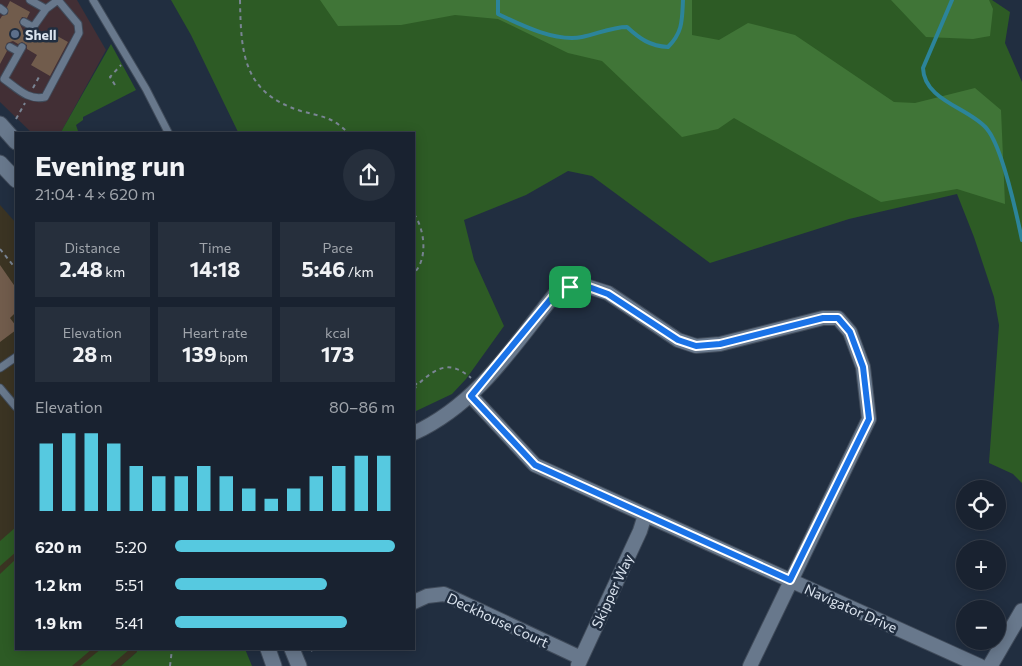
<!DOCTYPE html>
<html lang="en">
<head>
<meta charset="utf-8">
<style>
  body { margin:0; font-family:Commissioner,sans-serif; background:#262f3c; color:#f1f3f6; height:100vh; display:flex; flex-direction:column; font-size:19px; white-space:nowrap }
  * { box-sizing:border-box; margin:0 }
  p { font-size:16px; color:#9fa4ab }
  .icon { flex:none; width:28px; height:28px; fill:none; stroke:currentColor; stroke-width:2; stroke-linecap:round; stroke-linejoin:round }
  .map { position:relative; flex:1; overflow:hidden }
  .side { position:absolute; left:15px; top:132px; width:400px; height:518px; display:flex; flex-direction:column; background:#192230; border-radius:0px; box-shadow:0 2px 12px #0003,0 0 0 1px #373f4c }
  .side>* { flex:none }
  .buttons { position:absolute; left:956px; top:480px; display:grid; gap:10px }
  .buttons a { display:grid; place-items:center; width:50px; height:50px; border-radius:50%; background:#192230; box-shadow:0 2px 12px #0003,0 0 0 1px #373f4c; font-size:25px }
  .pin { position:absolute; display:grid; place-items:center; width:42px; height:42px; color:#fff; margin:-21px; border-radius:10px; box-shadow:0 2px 8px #0006 }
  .round { display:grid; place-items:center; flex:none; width:52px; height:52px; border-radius:26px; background:#262f3c }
  .head { display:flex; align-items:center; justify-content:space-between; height:85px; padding:0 20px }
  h1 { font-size:28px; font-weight:700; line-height:38px }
  .metrics { display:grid; grid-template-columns:repeat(3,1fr); gap:8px; height:85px; padding:5px 20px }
  .metrics div { display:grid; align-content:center; border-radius:0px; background:#262f3c; text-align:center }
  .metrics b { font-size:21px; font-weight:700 }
  .metrics small { font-size:14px; font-weight:400 }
  .metrics p { font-size:14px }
  .chart { height:140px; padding:10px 20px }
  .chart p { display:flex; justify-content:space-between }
  .chart svg { width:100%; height:90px; margin-top:5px; stroke:#56c9e0; stroke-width:6 }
  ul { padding:0 20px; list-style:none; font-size:16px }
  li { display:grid; grid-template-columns:80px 60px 1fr; align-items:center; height:38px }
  li i { height:12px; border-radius:6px; background:#56c9e0 }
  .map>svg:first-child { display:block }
  .commercial { fill:#422f35 }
  .education { fill:#3b3423 }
  .green { fill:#2d5b25 }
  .forest { fill:#407537 }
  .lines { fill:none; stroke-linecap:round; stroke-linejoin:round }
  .stream { stroke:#2c849a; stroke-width:4 }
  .building { fill:#715c4c }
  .service-casing { stroke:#404b5a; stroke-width:9 }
  .minor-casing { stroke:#404b5a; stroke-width:16 }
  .tertiary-casing { stroke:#404b5a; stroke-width:17 }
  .secondary-casing { stroke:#404b5a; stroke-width:17 }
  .path { stroke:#7a8594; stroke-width:2; stroke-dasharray:4 4; stroke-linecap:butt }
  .service { stroke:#68788c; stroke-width:7 }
  .minor { stroke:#68788c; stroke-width:14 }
  .tertiary { stroke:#68788c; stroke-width:15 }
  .secondary { stroke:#68788c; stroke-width:15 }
  .route-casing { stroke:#fff; stroke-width:10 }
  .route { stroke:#1a73e8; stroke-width:6 }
  .service-dot { fill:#5c6f8a; stroke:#212e40; stroke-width:2 }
  .labels { text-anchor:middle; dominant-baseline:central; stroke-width:5; stroke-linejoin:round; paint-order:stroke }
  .poi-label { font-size:14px; font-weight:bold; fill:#dae3ee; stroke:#212e40; text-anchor:start }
  .street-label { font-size:14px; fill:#dae3ee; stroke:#212e40 }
</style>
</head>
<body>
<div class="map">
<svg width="1022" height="666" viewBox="0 0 1022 666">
  <rect width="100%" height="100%" fill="#212e40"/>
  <path class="commercial" d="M0 0H77L106 50 60 134H33L0 102Z"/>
  <path class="education" d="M0 205 16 223V649H137V652L121 666H0Z"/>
  <path class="green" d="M171 0H992L1010 12 1005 43 1022 82V483L1013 474 989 463 999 325 994 297 974 237 957 194 849 219 710 263 592 176 568 171 526 195 464 220 474 260 504 326 466 379 452 394 414 412V134H239L191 35Z
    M111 44 136 90 83 117V120L76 125 78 131 72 134H62L61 132Z
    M16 527V552L0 566V541Z
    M16 559V649H92L72 666H0V574Z
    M101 649H130L110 666H80Z
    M137 649H245L252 666H121L137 652Z"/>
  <path class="forest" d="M320 0H692V35L719 40 748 23 795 35 894 102 915 103 975 88 1001 110 1005 204 957 189 881 202 734 118 718 129 682 137 602 61 568 53 498 19 455 15 401 25 338 26Z
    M891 0H989L993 9 990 36 973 39 926 37Z"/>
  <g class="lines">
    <path class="stream" d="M498 0V14C521 25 555 42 582 37 597 34 612 27 627 27 640 39 650 46 668 47 683 32 682 20 683 0
      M952 0 923 68C924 101 970 108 987 129 1002 147 1017 216 1022 240"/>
  </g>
  <path class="building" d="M10 1 30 12 27 18 22 17 19 22 26 38H31L34 36 45 42 50 32 68 42 50 76 31 65 37 55 27 49V45L22 42 18 44 13 41 7 43 5 48 7 51 0 64V19L2 16 8 14 7 7Z
    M0 265 16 288V312L10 318 16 326V330L0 342Z"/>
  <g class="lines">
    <g class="service-casing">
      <path id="service" d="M30 0 46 9
        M93 0 146 89 169 134
        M0 8 4 11
        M24 22 33 27
        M29 33 46 9 58 0
        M10 47 19 52
        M22 47 4 79C17 88 28 101 45 97L79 33 78 24 58 0
        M0 368 16 357
        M0 388 16 407"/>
    </g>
    <g class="minor-casing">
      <path id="minor" d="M471 396 535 465 980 666
        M414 433C477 404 513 347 555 294L570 287 586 286 608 293 678 340 696 346 720 344 823 318H838L850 332 863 367 869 419 750 666
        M414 602 427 596 444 594 581 658
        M578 665 640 531 645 515"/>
    </g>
    <g class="tertiary-casing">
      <path id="tertiary" d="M990 666 1022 611"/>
    </g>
    <g class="secondary-casing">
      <path id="secondary" d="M0 124 16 142
        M0 163 16 180
        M268 649 274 666
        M292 649 299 666"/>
    </g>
    <path class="path" d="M240 0C241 54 243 93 301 111 323 117 333 117 349 134
      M115 85 110 77 121 65
      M33 88 40 75
      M16 119 25 103
      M414 214C425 230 428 259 414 273
      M0 249 16 269
      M414 382 417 385C436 368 449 359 471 378
      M414 390 417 385
      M311 651 314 649
      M170 666 172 649"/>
    <use href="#service" class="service"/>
    <use href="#minor" class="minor"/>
    <use href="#tertiary" class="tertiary"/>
    <use href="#secondary" class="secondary"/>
  </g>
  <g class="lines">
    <g class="route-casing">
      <path id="route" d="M586 286 608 294 678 340 696 346 720 344 823 318H838L850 332 863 367 869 419 790 580 535 465 471 396 555 294 570 287Z"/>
    </g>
    <use href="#route" class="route"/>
  </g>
  <circle class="service-dot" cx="15" cy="34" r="5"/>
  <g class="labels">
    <g class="poi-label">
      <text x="25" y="34">Shell</text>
    </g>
    <g class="street-label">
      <text transform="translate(612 591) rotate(-65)">Skipper Way</text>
      <text transform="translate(851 608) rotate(24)">Navigator Drive</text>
      <text transform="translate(498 620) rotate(25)">Deckhouse Court</text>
    </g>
  </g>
</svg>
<div class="buttons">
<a><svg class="icon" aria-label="locate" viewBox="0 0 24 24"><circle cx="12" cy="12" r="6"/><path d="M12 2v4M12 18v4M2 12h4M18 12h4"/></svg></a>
<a>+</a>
<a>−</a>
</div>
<div class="pin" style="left:570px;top:287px;background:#1e9e55"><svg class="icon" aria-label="arrive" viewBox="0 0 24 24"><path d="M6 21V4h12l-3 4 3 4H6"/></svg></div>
<section class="side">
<div class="head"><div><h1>Evening run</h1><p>21:04 · 4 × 620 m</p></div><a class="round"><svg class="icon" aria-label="share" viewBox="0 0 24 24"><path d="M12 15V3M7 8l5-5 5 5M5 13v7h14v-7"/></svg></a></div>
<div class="metrics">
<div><p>Distance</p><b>2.48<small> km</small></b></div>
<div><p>Time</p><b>14:18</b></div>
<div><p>Pace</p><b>5:46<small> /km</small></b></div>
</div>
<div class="metrics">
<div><p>Elevation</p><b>28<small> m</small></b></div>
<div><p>Heart rate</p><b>139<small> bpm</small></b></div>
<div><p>kcal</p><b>173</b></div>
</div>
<div class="chart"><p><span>Elevation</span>80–86 m</p>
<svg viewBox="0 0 160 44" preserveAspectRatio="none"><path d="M5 44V11M15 44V6M25 44V6M35 44V11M45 44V22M55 44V27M65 44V27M75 44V22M85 44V27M95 44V33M105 44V38M115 44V33M125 44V27M135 44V22M145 44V17M155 44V17"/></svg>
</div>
<ul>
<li><b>620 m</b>5:20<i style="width:100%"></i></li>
<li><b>1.2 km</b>5:51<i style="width:69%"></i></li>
<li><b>1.9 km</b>5:41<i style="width:78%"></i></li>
</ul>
</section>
</div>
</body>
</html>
